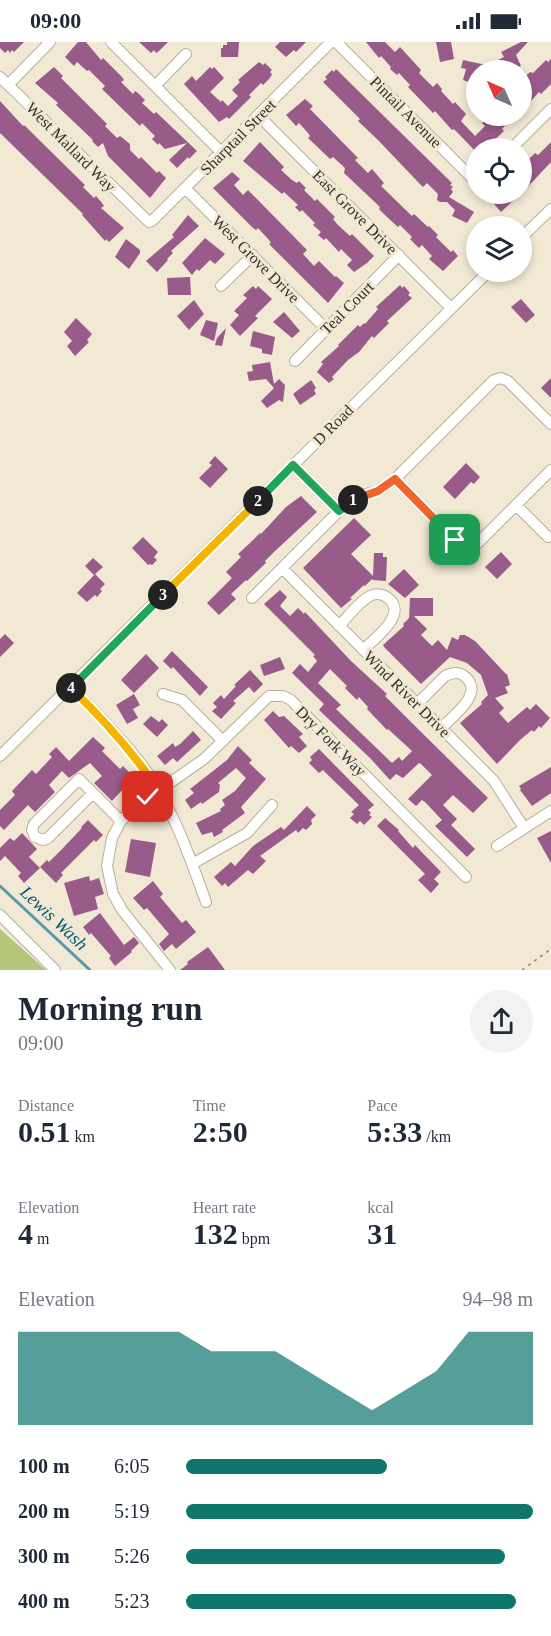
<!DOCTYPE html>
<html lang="en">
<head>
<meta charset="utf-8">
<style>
  body { margin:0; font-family:"Times New Roman",serif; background:#f2f2f3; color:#1f2937; height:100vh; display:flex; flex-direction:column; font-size:22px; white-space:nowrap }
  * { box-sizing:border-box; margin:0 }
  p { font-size:20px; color:#747a83 }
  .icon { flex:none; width:33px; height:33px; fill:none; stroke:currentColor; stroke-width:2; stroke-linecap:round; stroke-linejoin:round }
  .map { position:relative; height:928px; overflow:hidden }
  .drawer { display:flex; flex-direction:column; background:#fff; flex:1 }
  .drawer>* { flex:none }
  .needle { width:39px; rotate:315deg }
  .controls { position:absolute; left:466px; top:18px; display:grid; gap:12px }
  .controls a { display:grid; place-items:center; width:66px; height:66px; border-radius:50%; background:#fff; box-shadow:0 3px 9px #0003; font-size:30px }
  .pin { position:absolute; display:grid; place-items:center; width:51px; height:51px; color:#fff; margin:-26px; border-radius:12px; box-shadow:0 3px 9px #0006 }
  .km { position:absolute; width:30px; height:30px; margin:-15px; border-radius:50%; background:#222; color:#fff; font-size:16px; line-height:30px; text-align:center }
  .round { display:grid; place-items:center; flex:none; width:63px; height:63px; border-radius:32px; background:#f2f2f3 }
  .headline { display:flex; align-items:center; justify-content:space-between; height:102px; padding:0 18px }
  h1 { font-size:33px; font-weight:600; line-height:45px }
  .stats { display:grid; grid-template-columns:repeat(3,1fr); gap:9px; height:102px; padding:6px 18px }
  .stats div { display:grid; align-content:center }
  .stats b { font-size:30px; font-weight:600 }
  .stats small { font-size:16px; font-weight:400 }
  .stats p { font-size:16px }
  .chart { height:168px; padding:12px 18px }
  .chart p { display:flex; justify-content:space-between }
  .chart svg { width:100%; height:108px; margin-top:6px; fill:#0f766e; opacity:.7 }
  ul { padding:0 18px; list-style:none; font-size:20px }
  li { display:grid; grid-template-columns:96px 72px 1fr; align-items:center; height:45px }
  li i { height:15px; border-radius:8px; background:#0f766e }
  .status { display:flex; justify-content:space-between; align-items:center; height:42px; padding:0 30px; background:#fff; direction:ltr }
  .status svg { height:16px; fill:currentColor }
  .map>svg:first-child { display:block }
  .green { fill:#b5c57a }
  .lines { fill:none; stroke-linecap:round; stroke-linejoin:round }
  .stream { stroke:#579aae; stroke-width:3 }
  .building { fill:#985b8a; fill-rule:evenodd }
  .minor-casing { stroke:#b7ae9a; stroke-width:12 }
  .path { stroke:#8c8678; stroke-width:1.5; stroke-dasharray:3 4.5; stroke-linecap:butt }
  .minor { stroke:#fff; stroke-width:10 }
  .split-1-casing { stroke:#fff; stroke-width:12 }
  .split-2-casing { stroke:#fff; stroke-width:12 }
  .split-3-casing { stroke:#fff; stroke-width:12 }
  .split-4-casing { stroke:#fff; stroke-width:12 }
  .split-5-casing { stroke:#fff; stroke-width:12 }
  .split-1 { stroke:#f0652b; stroke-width:8 }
  .split-2 { stroke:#22a559; stroke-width:8 }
  .split-3 { stroke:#f5b400; stroke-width:8 }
  .split-4 { stroke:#22a559; stroke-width:8 }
  .split-5 { stroke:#f5b400; stroke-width:8 }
  .labels { text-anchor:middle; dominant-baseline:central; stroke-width:6; stroke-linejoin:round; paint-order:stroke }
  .street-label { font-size:16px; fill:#35322a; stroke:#f2e9d4 }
  .water-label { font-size:18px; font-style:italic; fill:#01596f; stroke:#f2e9d4 }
</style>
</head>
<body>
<div class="status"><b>09:00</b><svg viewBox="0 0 49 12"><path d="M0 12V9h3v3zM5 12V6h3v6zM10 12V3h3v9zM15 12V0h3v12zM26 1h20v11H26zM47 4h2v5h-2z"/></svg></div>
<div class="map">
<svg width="551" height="928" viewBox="0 0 551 928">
  <rect width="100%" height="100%" fill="#f2e9d4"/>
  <path class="green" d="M0 887 46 928H0Z"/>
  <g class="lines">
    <path class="stream" d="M0 844 90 928"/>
  </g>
  <path class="building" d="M0 0H24L14 10 12 8 10 11 8 8 5 11 0 6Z
    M78 0H86L101 18 103 16 122 35 124 38 121 40 133 52 135 49 138 51 145 58 142 61 154 72 156 70 197 109 189 117 188 115 177 126 169 118 187 101 165 107 159 101 158 103 152 97 155 94 142 81 140 84 102 47 105 44 89 28 87 29 77 20 74 24 65 15Z
    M139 0H168L159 9 156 11 154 8 151 11Z
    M227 0H239L238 15H221V6H223V3H227Z
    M280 0H306L296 10 294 8 286 15 275 5Z
    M366 0H385L395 10 400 5 421 28 419 31 433 45 437 41 442 47 441 49 453 62 455 60 466 72 461 79 475 94 485 84 482 81 489 74H514L502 87 504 89 486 106H477V111L454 87 452 88 435 69 433 71 408 45 410 43 399 31 397 33 390 27 391 25 381 14 379 16Z
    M436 0H451L454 17 440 20Z
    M521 0H528L516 13 521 24 513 28H477V43L463 38 466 27 461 26 463 18 495 25 492 21 504 15 501 10Z
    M551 17V42L541 52 539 50 522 69V37L530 30 533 31 546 18 548 20Z
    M259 20 263 23 265 21 272 28 270 30 272 32 270 36 263 43 261 41 249 53 251 55 229 77 227 75 219 80 184 42 192 34 196 39 210 25 212 27 214 25 224 36 210 50 221 60 222 58 228 64 238 54 232 48 240 40 238 38Z
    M54 25 63 34 61 36 107 82 105 84 117 96 120 94 130 102V108L139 117 141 115 157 131 159 129 166 136 150 156 108 114 103 101 98 105 92 99 93 98 56 63 58 61 35 41Z
    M336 27 452 141 450 143 453 145 451 147 453 150 449 155 474 170 467 181 452 174 455 168 447 160H440L437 158 438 152 427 141 423 145 417 139 378 98 358 79 360 77 323 40 327 37 325 35 332 28 334 30Z
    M305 57 313 64 310 67 358 116 355 118 368 131 372 127 384 141 381 144 412 174 414 172 428 185 429 184 438 193 436 195 451 210 453 208 458 214 443 229 429 217 432 214 422 203 419 206 410 197 412 195 400 183 398 185 386 174 379 167 380 165 344 131 345 126 333 115 330 117 328 115 308 96 310 94 308 91 299 81 296 84 286 73Z
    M0 59 23 84 24 83 85 143 83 145 94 156 96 154 102 161 104 164 101 166 124 186 109 200 106 197 105 199 82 173 83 172 0 91Z
    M260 100 284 125 281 128 292 138 297 141 299 139 306 146 304 148 315 159 317 157 335 175 333 177 338 183 350 194 352 192 374 214 367 221 354 230 347 223 352 218 341 207 339 210 326 196 324 198 318 193 321 190 313 183 315 181 302 168 300 170 295 165 298 163 284 150 282 152 243 119Z
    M551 100V120L522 151V124L535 111 538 113Z
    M232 130 240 137 234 143 243 153 248 148 307 208 303 212 314 224 319 219 335 235 336 234 344 241 328 261 269 202 271 201 269 198 258 186 256 188 253 186 213 146Z
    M502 152H512L516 156 501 170 494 162Z
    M188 173 199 184 171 209 173 211 167 217 168 218 157 230 146 219 174 195 172 193Z
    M205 196 225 212 215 222 210 218 199 229 197 227 192 233 182 221Z
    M126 197 140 208V211L129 227 115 215Z
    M190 235 191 253H168L167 236Z
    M400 243 402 246 404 244 410 251 408 253 412 256 387 279 389 281 374 296 372 294 359 310 348 318 332 335 334 337 329 341 317 330 323 322 321 320 339 304 338 303 358 283 360 285 364 281 365 282 378 267 376 265Z
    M253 244 256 247 258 244 272 257 255 274 258 276 240 294 230 283 239 273 234 269 247 256 243 253Z
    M521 257 535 273 526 281 511 265Z
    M194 258 204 272 189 288 177 274Z
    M284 270 300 289 292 296 273 280Z
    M76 276 92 292 87 298 89 300 75 314 67 304 72 299 64 290Z
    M206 278 218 281 214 299 200 293Z
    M226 286 222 304 215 303 217 296Z
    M253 289 275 295 272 313 262 311V307L250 304Z
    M270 320 274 342 279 337 285 343 283 360 279 358 267 366 261 359 274 346 266 337 249 339 247 330 253 329 252 323Z
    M551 336V356L541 346Z
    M311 338 316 346 314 348 316 352 300 363 293 352Z
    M215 414 228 427 210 446 199 436 212 423 209 421Z
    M466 421 480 435 474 442 471 440 455 457 443 445Z
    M301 454 317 470 274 510 265 519 266 521 247 539 246 538 231 552 236 557 219 573 207 561 232 536 226 530 241 515 238 512 250 501 260 491 261 492 286 465Z
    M354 476 371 493 351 512 373 534 374 511H383V515H387L386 539 372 538 373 536 365 544 364 543 350 556 352 557 341 566 303 526Z
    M143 495 158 510 154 515 157 518 152 523 150 522 148 523 132 506Z
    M501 510 512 522 497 537 485 525Z
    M93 516 103 525 94 533 85 524Z
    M404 527 419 543 405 556 388 542Z
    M95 532 105 542 100 547 102 549 97 555 95 553 87 560 77 551Z
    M280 548 287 555 280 564 290 574 298 566 304 572 305 570 351 619 387 652 385 654 414 683 488 756 473 771 453 753 443 763 457 777 451 783 475 807 467 815 435 784 442 778 425 760 422 758 416 764 408 757 432 733 421 722 419 721 403 736 396 732 390 738 370 716 319 668 324 662 292 631 300 622 308 630 317 619 313 614 315 613 264 562ZM330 627 347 644 345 646 357 658 359 655 368 665 367 667 387 688 388 687 412 709 402 719 399 715 392 721 336 667 341 663 318 641Z
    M410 556H433V574H414L427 587 421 593 432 604 438 598 447 608 452 595 458 598 460 593H465L475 599 506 632H507L510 643 505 645 508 651 495 656 504 666 499 671 508 681 527 665 530 668 536 662 550 676 541 686 539 684 534 690 532 688 520 698 497 722 460 681 482 662 481 660 488 653 481 633 467 621 450 615 421 642 385 606 383 603 404 584 403 582 409 576Z
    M5 592 14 601 0 615V597Z
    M172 609 208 645 200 654 173 625 171 627 163 619Z
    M146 612 159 626 134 651 121 638Z
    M280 615 285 627 264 634 260 623Z
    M250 628 263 642 254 651 249 645 233 659 236 661 221 677 212 669 217 665 213 661 221 653 224 657 236 644 234 643Z
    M134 652 140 663 133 667 138 676 127 682 116 663Z
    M273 669 279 675 284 674 303 692 299 695 307 704 299 711 291 704 289 706 264 678Z
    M151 674 159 680 162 677 168 683 157 695 143 682Z
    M193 689 201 698 177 720 173 716 165 723 157 714 173 701 175 705 180 702Z
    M93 695 105 706 102 709 120 727 123 724 134 735 112 759 94 741 102 734 90 721 69 736 62 729 49 743 55 750 35 770 28 763 4 788 0 784V768L15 753 12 749 32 728 36 732 52 715 49 712 56 705 69 719Z
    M238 704 252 718 249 721 266 737 241 765 245 771 222 788 223 790 214 795 212 790 202 793 196 781 221 769 220 767 225 763 222 758 235 749 246 736 236 726 218 741 220 743 219 750 202 762 201 760 191 767 185 758 194 751 190 747 227 718Z
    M319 707 374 763 368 768 371 771 369 773 372 775 364 783 360 779 357 782 350 776 354 772 351 770 359 763 329 734 323 728 319 731 309 721 312 718 310 715Z
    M551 725V751L532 764 520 748 521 747 519 744Z
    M307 764 316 773 311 778 312 782 306 788 303 786 298 791 296 788 260 814 266 819 253 832 248 828 228 845 225 841 222 844 214 835 231 820 235 824 253 804 281 785 284 788Z
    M385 776 399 788 398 789 413 806 415 803 441 830 434 837 439 842 431 851 418 838 425 832 377 784Z
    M88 778 103 793 96 800 94 798 61 831 63 833 56 841 40 825 47 818 49 820 63 806 82 786 81 785Z
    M551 789V821L537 796Z
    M22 791 37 807 29 815 40 826 24 841 18 834 21 831 5 814 0 819V806L10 796 14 799Z
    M131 797 156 801 150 835 125 830Z
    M89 834 90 839 99 836 104 852 95 855 98 867 74 874 64 841Z
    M153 839 163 852 160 855 182 881 186 878 196 890 176 907 172 902 164 909 159 902 169 892 147 866 144 868 133 856Z
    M100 871 124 903 134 895 139 901 131 909 132 910 115 924 109 916 111 914 91 891 89 893 83 885Z
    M208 905 225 928H180L188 922 187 920Z"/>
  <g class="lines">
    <g class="minor-casing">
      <path id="minor" d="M111 0 221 110
        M336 0 477 141
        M0 35 149 180 153 178 331 0
        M8 43 50 0
        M155 44 186 12
        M259 74 451 266
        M512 106 551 67
        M186 147 326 287
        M522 195 551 167
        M221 244 253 213
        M295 319 399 213
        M293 423 339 469
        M395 437 455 498 467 506 473 505 479 500 551 428
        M516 463 548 495
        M282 526 494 739 524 786
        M252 556 347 461 362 453 378 449 395 437 494 338 501 336 508 339 551 382
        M339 584C348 575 358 560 370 554 376 551 383 552 388 556 409 572 374 597 363 608
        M70 645C95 669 120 695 142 723 172 763 189 813 206 860
        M163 652 182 658 223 699
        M417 662 445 634C451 631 457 629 463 633 487 650 453 674 441 686
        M0 714 488 230
        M93 751 48 796 43 798 35 795 32 788 34 782 79 737 121 779
        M497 804 551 769
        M192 822 247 791 272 763
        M0 873 55 928
        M170 928 122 868 113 852 107 824 112 796 121 779 134 766 204 717 269 654H283L291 658 466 835"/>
    </g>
    <path class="path" d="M522 928 551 907"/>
    <use href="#minor" class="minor"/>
  </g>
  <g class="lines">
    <g class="split-1-casing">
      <path id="split-1" d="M353 458 378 449 395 437 455 498"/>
    </g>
    <g class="split-2-casing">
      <path id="split-2" d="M258 459 293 423 339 469 353 458"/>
    </g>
    <g class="split-3-casing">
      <path id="split-3" d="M163 553 258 459"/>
    </g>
    <g class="split-4-casing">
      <path id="split-4" d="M71 646 163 553"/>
    </g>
    <g class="split-5-casing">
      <path id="split-5" d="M71 646C104 678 134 711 159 749L148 755"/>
    </g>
    <use href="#split-1" class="split-1"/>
    <use href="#split-2" class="split-2"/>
    <use href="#split-3" class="split-3"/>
    <use href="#split-4" class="split-4"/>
    <use href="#split-5" class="split-5"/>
  </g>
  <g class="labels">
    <g class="street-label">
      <text transform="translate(406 70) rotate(45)">Pintail Avenue</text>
      <text transform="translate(238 95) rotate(-45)">Sharptail Street</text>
      <text transform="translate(71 105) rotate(45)">West Mallard Way</text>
      <text transform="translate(355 170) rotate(45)">East Grove Drive</text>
      <text transform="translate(256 217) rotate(45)">West Grove Drive</text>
      <text transform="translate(347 266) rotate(-45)">Teal Court</text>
      <text transform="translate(333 383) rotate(-45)">D Road</text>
      <text transform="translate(407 652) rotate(45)">Wind River Drive</text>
      <text transform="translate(331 699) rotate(45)">Dry Fork Way</text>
    </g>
    <g class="water-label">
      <text transform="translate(54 876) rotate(43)">Lewis Wash</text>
    </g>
  </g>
</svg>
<div class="controls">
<a><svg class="needle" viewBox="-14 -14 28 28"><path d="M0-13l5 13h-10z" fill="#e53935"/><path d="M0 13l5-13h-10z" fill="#747a83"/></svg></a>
<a><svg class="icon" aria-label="locate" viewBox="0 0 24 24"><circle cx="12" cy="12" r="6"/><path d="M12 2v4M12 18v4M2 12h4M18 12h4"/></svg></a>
<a><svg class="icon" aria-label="layers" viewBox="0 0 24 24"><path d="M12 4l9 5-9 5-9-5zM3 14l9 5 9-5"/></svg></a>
</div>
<div class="pin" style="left:455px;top:498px;background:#1e9e55"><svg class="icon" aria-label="arrive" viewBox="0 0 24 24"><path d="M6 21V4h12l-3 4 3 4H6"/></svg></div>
<div class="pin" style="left:148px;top:755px;background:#d93025"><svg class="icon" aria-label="check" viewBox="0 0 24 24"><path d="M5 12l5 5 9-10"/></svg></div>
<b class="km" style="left:353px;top:458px">1</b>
<b class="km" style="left:258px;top:459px">2</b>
<b class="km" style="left:163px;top:553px">3</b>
<b class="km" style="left:71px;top:646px">4</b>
</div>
<section class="drawer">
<div class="headline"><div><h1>Morning run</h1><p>09:00</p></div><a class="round"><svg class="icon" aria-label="share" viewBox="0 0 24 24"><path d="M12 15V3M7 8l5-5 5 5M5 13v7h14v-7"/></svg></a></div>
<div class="stats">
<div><p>Distance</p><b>0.51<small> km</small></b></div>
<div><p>Time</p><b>2:50</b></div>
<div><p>Pace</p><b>5:33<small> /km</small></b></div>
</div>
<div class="stats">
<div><p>Elevation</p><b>4<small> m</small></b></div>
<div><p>Heart rate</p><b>132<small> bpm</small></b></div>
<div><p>kcal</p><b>31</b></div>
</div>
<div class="chart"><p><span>Elevation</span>94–98 m</p>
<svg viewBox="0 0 160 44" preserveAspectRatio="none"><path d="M0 44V6L10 6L20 6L30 6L40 6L50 6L60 14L70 14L80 14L90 22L100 30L110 38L120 30L130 22L140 6L150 6L160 6V44z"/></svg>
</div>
<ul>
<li><b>100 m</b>6:05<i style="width:58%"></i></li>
<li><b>200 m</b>5:19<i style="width:100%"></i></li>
<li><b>300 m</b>5:26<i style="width:92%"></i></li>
<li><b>400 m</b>5:23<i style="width:95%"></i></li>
</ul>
</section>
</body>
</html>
